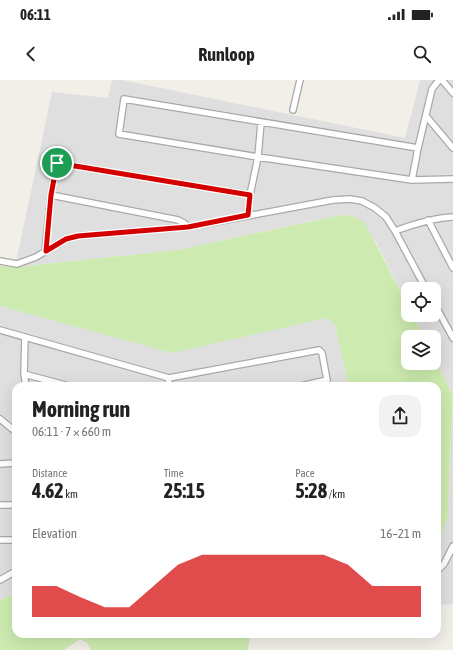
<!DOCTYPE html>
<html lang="en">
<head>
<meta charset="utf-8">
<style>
  body { margin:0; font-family:"Asap Condensed",sans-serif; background:#f2f2f2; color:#222; height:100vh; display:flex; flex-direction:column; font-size:15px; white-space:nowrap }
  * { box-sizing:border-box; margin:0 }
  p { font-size:13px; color:#767676 }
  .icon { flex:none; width:22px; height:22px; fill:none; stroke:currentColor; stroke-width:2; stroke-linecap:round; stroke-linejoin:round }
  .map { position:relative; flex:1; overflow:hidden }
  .side { position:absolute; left:12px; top:302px; width:429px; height:256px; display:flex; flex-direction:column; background:#fff; border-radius:12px; box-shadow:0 4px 16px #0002 }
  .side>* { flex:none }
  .fabs { position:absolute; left:401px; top:202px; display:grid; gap:8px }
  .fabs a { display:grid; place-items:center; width:40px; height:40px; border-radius:8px; background:#fff; box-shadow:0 4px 16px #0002; font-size:20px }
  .pin { position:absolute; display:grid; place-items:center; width:34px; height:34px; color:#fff; margin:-17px; border:2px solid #fff; border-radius:50%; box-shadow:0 1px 4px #0007 }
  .round { display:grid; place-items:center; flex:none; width:42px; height:42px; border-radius:12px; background:#f2f2f2 }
  .summary { display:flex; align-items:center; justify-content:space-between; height:68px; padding:0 20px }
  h1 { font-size:22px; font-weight:700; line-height:30px }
  .figures { display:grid; grid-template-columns:repeat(3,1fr); gap:6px; height:68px; padding:4px 20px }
  .figures div { display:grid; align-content:center }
  .figures b { font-size:20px; font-weight:700 }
  .figures small { font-size:11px; font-weight:400 }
  .figures p { font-size:11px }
  .chart { height:112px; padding:8px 20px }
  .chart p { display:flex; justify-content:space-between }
  .chart svg { width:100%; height:72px; margin-top:4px; fill:#d40000; opacity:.7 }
  .status { display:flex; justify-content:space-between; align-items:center; height:28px; padding:0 20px; background:#fff; direction:ltr }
  .status svg { height:11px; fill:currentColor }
  header { display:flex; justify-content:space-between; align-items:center; height:52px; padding:0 20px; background:#fff; font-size:18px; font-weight:700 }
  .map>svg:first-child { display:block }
  .residential { fill:#e0dfdf }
  .grass { fill:#cdebb0 }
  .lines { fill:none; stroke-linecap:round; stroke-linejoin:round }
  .minor-casing { stroke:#a9a9a9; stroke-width:8 }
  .minor { stroke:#fff; stroke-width:5.5 }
  .route-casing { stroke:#fff; stroke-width:8 }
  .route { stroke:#d40000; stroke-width:5 }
</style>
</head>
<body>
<div class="status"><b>06:11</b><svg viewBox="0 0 49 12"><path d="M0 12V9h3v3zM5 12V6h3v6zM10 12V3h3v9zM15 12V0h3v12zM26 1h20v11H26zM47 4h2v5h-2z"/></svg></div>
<header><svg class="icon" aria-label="back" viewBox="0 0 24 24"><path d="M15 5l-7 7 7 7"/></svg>Runloop<svg class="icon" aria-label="search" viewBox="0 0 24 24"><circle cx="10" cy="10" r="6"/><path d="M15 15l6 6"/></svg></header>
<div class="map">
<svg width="453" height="570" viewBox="0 0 453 570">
  <rect width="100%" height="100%" fill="#f2efe9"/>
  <path class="residential" d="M112 0H122L405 58 420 0H453V317L449 308 434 277V257H424L413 235H434V209H408V226L375 160 321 139 178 170 15 187 52 12 108 18Z
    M0 226 41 237 327 238 335 244 348 306H16V513L0 520Z
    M453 322V524L437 525V465L440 460 448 436 449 398Z"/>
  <path class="grass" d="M341 135 352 136 365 143 408 226V235H413L424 257H408V283H434V277L449 308 453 317 449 398 448 436 440 460 437 465V306H348L335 244 327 238 322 239 172 273 0 226V186L15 187 178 170Z
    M16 513V554H250L248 570H91L87 563 80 559 64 570H0V520Z"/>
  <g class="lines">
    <g class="minor-casing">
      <path id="minor" d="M442 0 453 13
        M293 30 300 0
        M426 36 453 68
        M418 68 124 19 119 54 258 77 412 100 453 99
        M412 100 418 68 432 9 439 0
        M51 115 178 140 184 143 188 147
        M248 135 250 115 258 77 261 42
        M428 140 453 188
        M395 151C414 144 433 138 453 137
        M45 171 51 115 57 83 250 115
        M0 181 17 184 36 177 66 159 78 156 188 147 333 120 350 119 362 121 375 128 386 137 395 151 426 209
        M434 223 453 258
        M0 250 169 298 319 270 322 273 327 300V306
        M25 257 24 294 26 306
        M24 294 69 306
        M168 306 169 298
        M301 306 327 300
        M0 339 16 352
        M0 384 16 383
        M0 425H16
        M0 460H16
        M437 491 444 484 453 466
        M0 500 16 491"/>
    </g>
    <use href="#minor" class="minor"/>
  </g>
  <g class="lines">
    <g class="route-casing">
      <path id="route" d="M57 83 250 115 248 135 188 147 78 156 66 159 46 171 51 115Z"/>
    </g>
    <use href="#route" class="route"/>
  </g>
</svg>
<div class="fabs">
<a><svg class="icon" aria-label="locate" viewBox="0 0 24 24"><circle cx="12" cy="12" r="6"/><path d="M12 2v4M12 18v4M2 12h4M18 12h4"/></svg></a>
<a><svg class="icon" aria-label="layers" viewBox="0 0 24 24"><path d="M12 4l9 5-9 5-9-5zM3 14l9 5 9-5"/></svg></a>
</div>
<div class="pin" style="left:57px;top:83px;background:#1e9e55"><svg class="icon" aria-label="arrive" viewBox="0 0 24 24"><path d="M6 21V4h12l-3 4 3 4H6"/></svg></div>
<section class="side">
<div class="summary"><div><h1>Morning run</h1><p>06:11 · 7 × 660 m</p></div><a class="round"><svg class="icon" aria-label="share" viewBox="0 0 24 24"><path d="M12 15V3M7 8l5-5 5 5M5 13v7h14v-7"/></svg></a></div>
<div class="figures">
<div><p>Distance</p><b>4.62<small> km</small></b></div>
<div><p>Time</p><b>25:15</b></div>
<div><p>Pace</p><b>5:28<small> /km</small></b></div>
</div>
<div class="chart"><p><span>Elevation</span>16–21 m</p>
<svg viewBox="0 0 160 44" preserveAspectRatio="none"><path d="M0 44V25L10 25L20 32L30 38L40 38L50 25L60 12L70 6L80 6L90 6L100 6L110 6L120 6L130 12L140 25L150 25L160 25V44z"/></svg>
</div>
</section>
</div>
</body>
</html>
